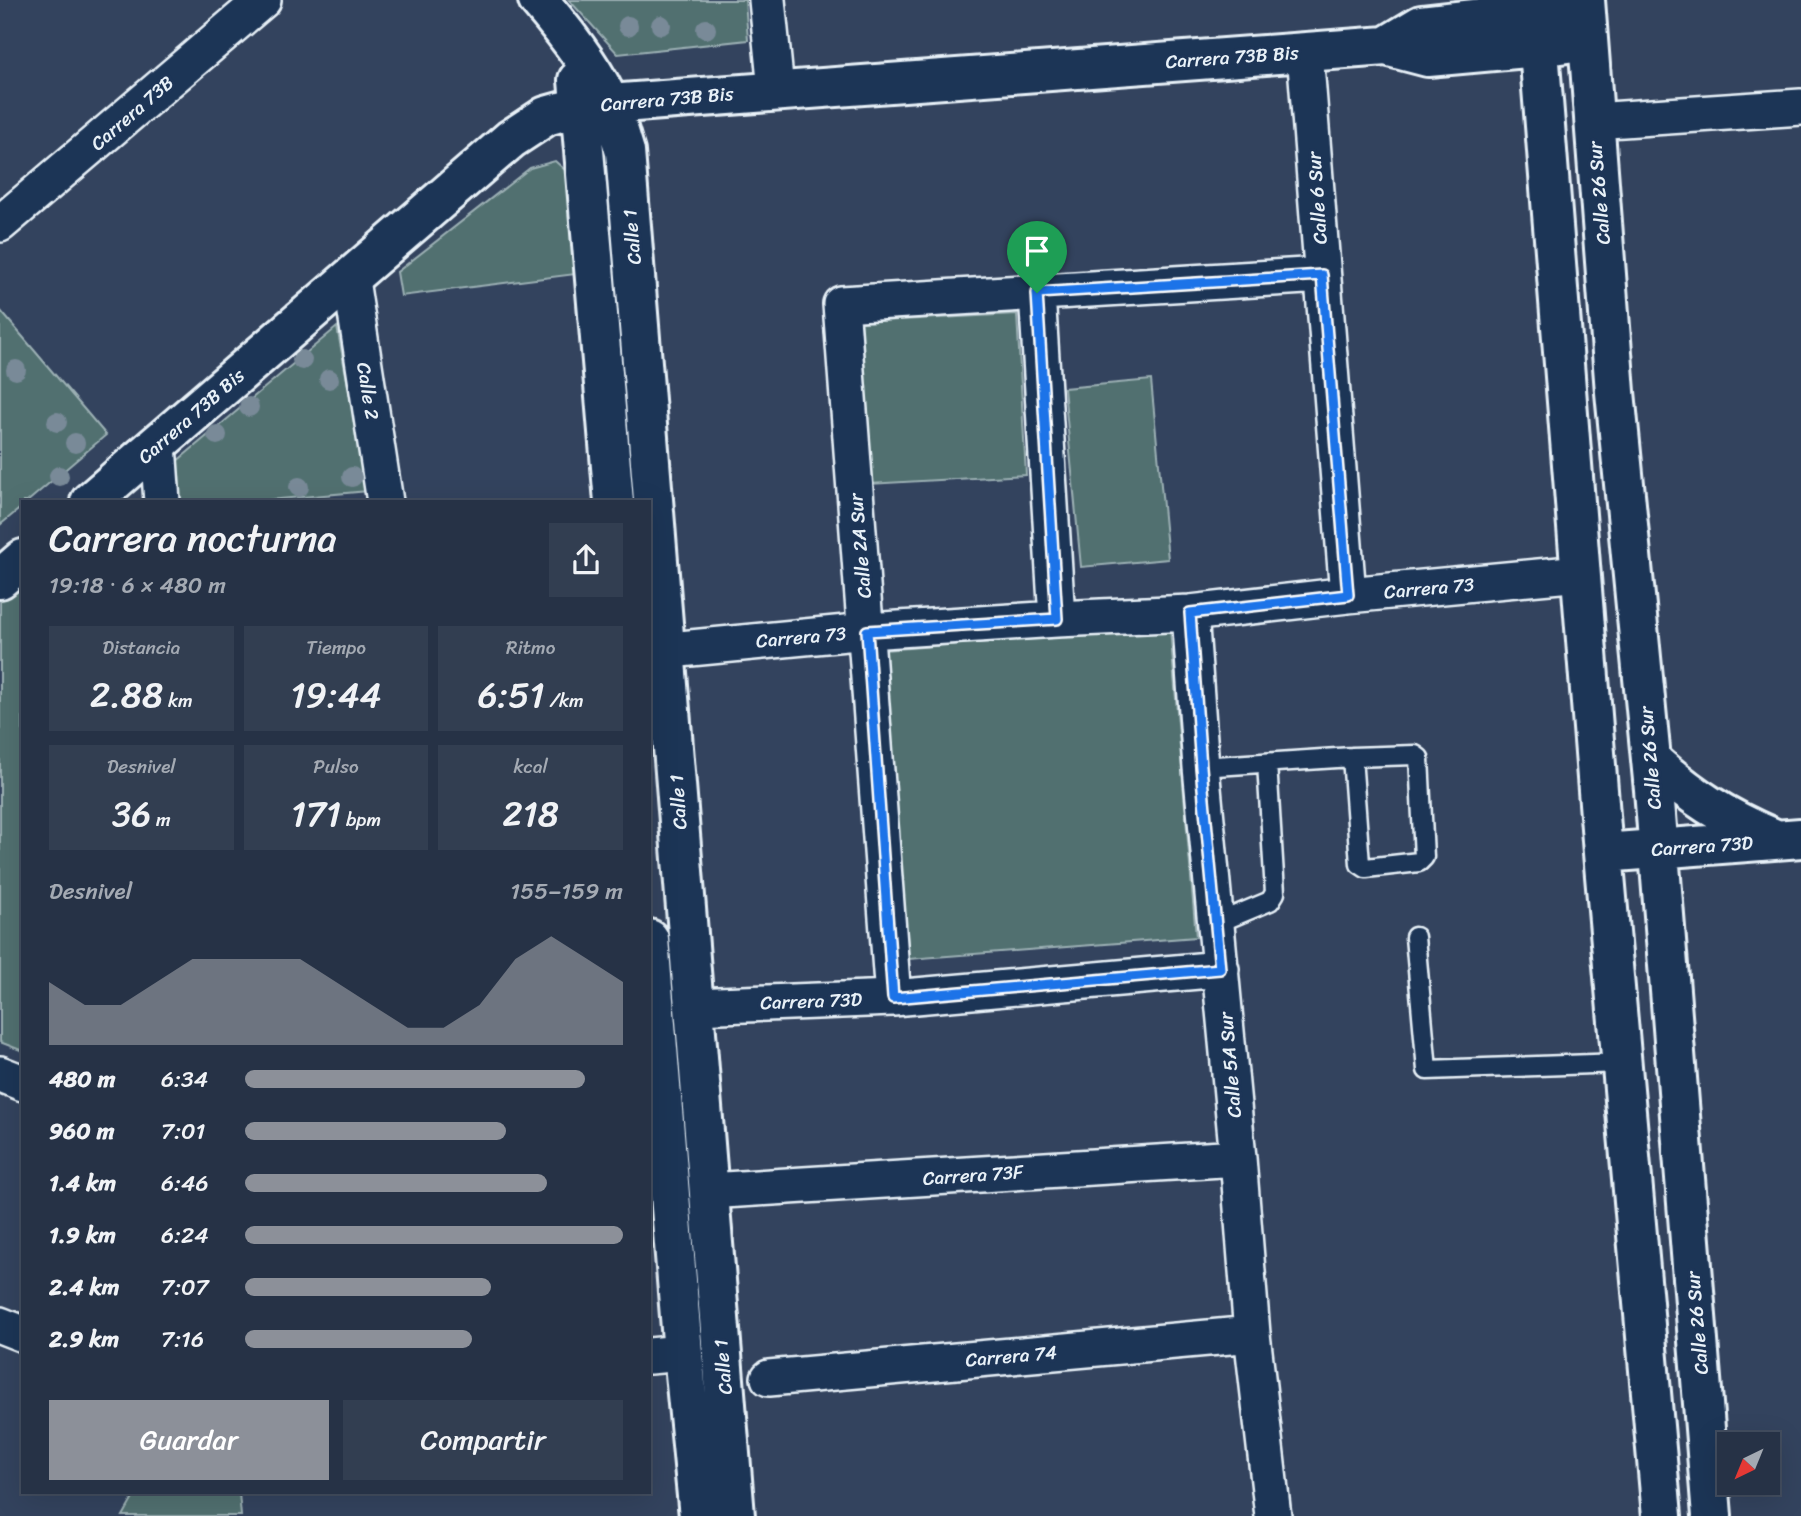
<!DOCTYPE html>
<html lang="es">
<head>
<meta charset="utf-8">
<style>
  body { margin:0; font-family:Sriracha,sans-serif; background:#323e51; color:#f1f3f6; height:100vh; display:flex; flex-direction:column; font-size:26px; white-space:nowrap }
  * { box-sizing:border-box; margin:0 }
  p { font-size:23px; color:#a4aab3 }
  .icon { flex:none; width:38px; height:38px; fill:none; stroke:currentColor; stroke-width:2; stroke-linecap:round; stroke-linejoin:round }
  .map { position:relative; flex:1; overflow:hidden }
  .panel { position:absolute; left:21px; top:500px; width:630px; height:994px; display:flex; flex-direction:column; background:#263246; border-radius:0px; box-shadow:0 7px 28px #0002,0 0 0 2px #424d5f }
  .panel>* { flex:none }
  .needle { width:46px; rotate:223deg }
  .buttons { position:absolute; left:1717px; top:1432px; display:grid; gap:14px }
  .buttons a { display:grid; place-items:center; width:63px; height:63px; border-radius:0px; background:#263246; box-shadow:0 7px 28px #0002,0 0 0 2px #424d5f; font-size:35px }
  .pin { position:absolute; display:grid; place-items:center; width:60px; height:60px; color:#fff; margin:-72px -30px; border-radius:50% 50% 50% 0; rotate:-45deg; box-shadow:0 0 7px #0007 }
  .pin .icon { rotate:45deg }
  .round { display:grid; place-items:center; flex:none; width:74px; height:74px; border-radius:0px; background:#323e51 }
  .overview { display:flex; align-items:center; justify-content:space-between; height:119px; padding:0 28px }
  h1 { font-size:38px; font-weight:600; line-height:52px }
  .stats { display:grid; grid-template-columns:repeat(3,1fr); gap:10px; height:119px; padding:7px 28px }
  .stats div { display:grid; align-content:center; border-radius:0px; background:#323e51; text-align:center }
  .stats b { font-size:35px; font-weight:600 }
  .stats small { font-size:19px; font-weight:400 }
  .stats p { font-size:19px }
  .chart { height:196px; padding:14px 28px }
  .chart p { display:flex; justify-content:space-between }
  .chart svg { width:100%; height:126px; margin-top:7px; fill:#8c9099; opacity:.7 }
  .cta { display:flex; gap:14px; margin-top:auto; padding:14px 28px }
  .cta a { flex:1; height:80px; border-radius:0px; background:#8c9099; color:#fff; font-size:28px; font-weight:600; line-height:80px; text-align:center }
  .cta a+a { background:#323e51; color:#f1f3f6 }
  ul { padding:0 28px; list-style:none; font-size:23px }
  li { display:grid; grid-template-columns:112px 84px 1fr; align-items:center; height:52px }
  li i { height:18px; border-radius:9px; background:#8c9099 }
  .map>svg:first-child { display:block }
  .green { fill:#517070; stroke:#9cb0b4; stroke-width:2 }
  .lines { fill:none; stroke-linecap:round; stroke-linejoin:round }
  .lane-casing { stroke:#e8f1f8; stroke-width:23 }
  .street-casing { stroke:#e8f1f8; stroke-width:40 }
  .secondary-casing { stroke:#e8f1f8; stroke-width:44 }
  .lane { stroke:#1d3557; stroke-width:18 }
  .street { stroke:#1d3557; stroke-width:35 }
  .secondary { stroke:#1d3557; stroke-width:38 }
  .tree { fill:#798a98 }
  .route-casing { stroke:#fff; stroke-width:14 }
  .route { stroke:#1a73e8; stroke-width:9 }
  .labels { text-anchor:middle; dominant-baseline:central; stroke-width:6; stroke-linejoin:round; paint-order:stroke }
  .street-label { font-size:19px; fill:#e8f1f8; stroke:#1d3557 }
</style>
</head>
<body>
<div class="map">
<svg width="1801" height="1516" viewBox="0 0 1801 1516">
  <rect width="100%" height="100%" fill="#33435e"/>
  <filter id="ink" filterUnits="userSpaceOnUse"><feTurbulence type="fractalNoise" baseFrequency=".0143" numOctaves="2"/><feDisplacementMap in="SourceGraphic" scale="14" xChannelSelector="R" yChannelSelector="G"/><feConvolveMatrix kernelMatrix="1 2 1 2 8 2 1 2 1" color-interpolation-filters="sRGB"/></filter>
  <g filter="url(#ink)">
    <path class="green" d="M569 0H745L748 40 618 54Z
      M555 161 565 170 576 274 401 296 397 272 530 168Z
      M0 310 106 435 27 502H23V506L0 525Z
      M1017 314 1026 475 869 484 860 322Z
      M337 327 368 491 245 502H173L176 462Z
      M1151 380 1168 559 1081 567 1064 388Z
      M23 580V1051L0 1042V599Z
      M1170 628 1196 937 909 959 883 650Z
      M136 1493H239L241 1516H123Z"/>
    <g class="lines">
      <g class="lane-casing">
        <path id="lane" d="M1201 767 1352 757 1415 755 1419 758 1424 857 1419 862 1366 868 1360 864 1352 757
          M1215 924 1270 901 1275 893 1267 763
          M1415 937 1427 1070 1621 1063"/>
      </g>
      <g class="street-casing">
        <path id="street" d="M767 0 776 90
          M1305 52 1348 595
          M1593 121 1801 107
          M0 224 263 0
          M351 280 385 502
          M1037 293 1057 619
          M158 445 162 502
          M1190 613 1201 767 1238 1158 1252 1334 1273 1516
          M649 652 867 631 1057 619 1190 613 1348 595 1581 573
          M893 998 841 304 1322 275
          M694 1006 893 998 1221 969
          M0 1074 23 1083
          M708 1191 1238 1158
          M0 1325 23 1334
          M649 1356 683 1353
          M769 1378 1252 1334"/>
      </g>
      <g class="secondary-casing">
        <path id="secondary" d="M538 0C562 28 596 71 610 105 616 120 620 136 625 152L735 1516
          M1535 0 1603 853 1662 1516
          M1585 0 1615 392 1654 790 1712 1516
          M1386 46 1421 25 1563 9
          M578 80 614 502
          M90 502 511 139 546 116 582 106 1386 46 1428 57 1539 47 1588 40
          M0 579 23 559
          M1651 760C1691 796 1723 817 1773 838
          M1603 853 1801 838
          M649 939 683 1353 699 1516"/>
      </g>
      <use href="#lane" class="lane"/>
      <use href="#street" class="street"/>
      <use href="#secondary" class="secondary"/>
    </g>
    <g class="tree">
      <circle cx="661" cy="25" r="10"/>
      <circle cx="628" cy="26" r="10"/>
      <circle cx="706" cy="29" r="10"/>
      <circle cx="302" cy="360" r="10"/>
      <circle cx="16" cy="370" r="10"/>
      <circle cx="329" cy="379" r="10"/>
      <circle cx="249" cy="407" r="10"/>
      <circle cx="57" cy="422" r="10"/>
      <circle cx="217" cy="435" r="10"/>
      <circle cx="75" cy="443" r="10"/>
      <circle cx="59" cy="476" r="10"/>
      <circle cx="352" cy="477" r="10"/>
      <circle cx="299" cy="487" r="10"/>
    </g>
  </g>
  <g class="lines" filter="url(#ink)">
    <g class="route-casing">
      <path id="route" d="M1322 275 1348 595 1190 613 1201 767 1220 969 893 998 867 631 1057 619 1037 293Z"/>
    </g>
    <use href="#route" class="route"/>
  </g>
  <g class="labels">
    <g class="street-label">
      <text transform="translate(1232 57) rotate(-4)">Carrera 73B Bis</text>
      <text transform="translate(667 99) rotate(-5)">Carrera 73B Bis</text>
      <text transform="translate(132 113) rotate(-41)">Carrera 73B</text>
      <text transform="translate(1599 193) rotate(-95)">Calle 26 Sur</text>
      <text transform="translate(1317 198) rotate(-94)">Calle 6 Sur</text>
      <text transform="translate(632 237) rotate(-95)">Calle 1</text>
      <text transform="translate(368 391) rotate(81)">Calle 2</text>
      <text transform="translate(191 416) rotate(-41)">Carrera 73B Bis</text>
      <text transform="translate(860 546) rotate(-95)">Calle 2A Sur</text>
      <text transform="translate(1429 588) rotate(-5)">Carrera 73</text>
      <text transform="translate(801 637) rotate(-5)">Carrera 73</text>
      <text transform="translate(1650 758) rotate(-95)">Calle 26 Sur</text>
      <text transform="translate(678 802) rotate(-94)">Calle 1</text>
      <text transform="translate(1702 846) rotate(-4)">Carrera 73D</text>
      <text transform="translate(811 1001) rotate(-2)">Carrera 73D</text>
      <text transform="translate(1230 1065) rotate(-95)">Calle 5A Sur</text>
      <text transform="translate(973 1175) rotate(-4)">Carrera 73F</text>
      <text transform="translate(1697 1323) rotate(-95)">Calle 26 Sur</text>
      <text transform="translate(1011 1356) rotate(-5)">Carrera 74</text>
      <text transform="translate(723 1367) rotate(-95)">Calle 1</text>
    </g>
  </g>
</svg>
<div class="buttons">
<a><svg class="needle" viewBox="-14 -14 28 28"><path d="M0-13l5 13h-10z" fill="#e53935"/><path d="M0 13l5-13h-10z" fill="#a4aab3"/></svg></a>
</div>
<div class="pin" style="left:1037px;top:293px;background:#1e9e55"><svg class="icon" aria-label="arrive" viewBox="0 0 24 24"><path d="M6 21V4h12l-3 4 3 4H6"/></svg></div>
<section class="panel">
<div class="overview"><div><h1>Carrera nocturna</h1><p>19:18 · 6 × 480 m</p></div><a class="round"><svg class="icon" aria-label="share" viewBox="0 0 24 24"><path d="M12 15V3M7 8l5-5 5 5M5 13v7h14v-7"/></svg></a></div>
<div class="stats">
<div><p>Distancia</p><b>2.88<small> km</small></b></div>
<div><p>Tiempo</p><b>19:44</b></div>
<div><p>Ritmo</p><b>6:51<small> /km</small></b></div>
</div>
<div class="stats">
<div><p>Desnivel</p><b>36<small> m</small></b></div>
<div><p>Pulso</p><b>171<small> bpm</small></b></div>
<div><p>kcal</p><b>218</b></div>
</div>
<div class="chart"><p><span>Desnivel</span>155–159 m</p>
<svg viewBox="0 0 160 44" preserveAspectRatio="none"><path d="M0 44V22L10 30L20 30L30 22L40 14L50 14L60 14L70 14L80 22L90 30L100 38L110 38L120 30L130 14L140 6L150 14L160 22V44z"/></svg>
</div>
<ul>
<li><b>480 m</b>6:34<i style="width:90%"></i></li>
<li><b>960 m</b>7:01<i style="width:69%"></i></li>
<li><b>1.4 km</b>6:46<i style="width:80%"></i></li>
<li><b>1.9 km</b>6:24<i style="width:100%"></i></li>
<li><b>2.4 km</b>7:07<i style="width:65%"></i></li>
<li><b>2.9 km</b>7:16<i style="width:60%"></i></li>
</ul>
<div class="cta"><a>Guardar</a><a>Compartir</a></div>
</section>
</div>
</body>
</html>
